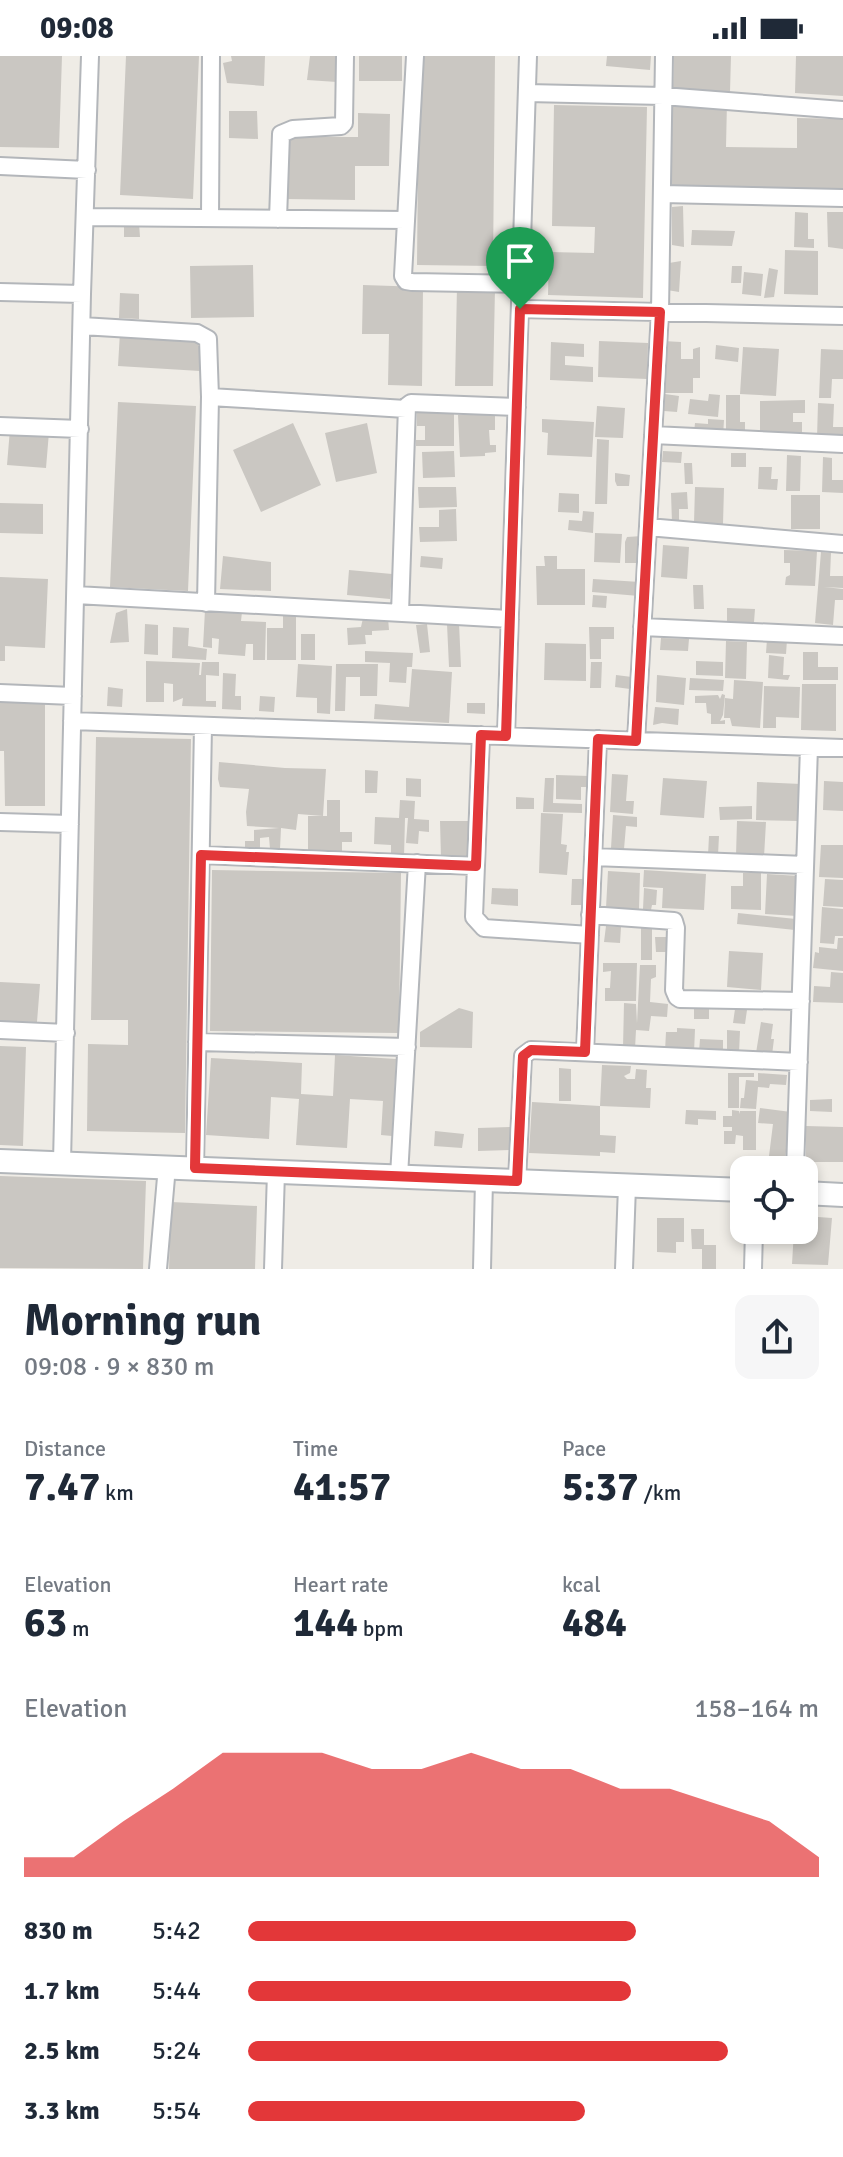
<!DOCTYPE html>
<html lang="en">
<head>
<meta charset="utf-8">
<style>
  body { margin:0; font-family:Signika,sans-serif; background:#f6f6f7; color:#1f2937; height:100vh; display:flex; flex-direction:column; font-size:30px; white-space:nowrap }
  * { box-sizing:border-box; margin:0 }
  p { font-size:26px; color:#747a83 }
  .icon { flex:none; width:44px; height:44px; fill:none; stroke:currentColor; stroke-width:2; stroke-linecap:round; stroke-linejoin:round }
  .map { position:relative; height:1213px; overflow:hidden }
  .sheet { display:flex; flex-direction:column; background:#fff; flex:1 }
  .sheet>* { flex:none }
  .fabs { position:absolute; left:730px; top:1100px; display:grid; gap:16px }
  .fabs a { display:grid; place-items:center; width:88px; height:88px; border-radius:16px; background:#fff; box-shadow:0 4px 12px #0003; font-size:40px }
  .pin { position:absolute; display:grid; place-items:center; width:68px; height:68px; color:#fff; margin:-82px -34px; border-radius:50% 50% 50% 0; rotate:-45deg; box-shadow:0 0 8px #0007 }
  .pin .icon { rotate:45deg }
  .round { display:grid; place-items:center; flex:none; width:84px; height:84px; border-radius:16px; background:#f6f6f7 }
  .headline { display:flex; align-items:center; justify-content:space-between; height:136px; padding:0 24px }
  h1 { font-size:44px; font-weight:700; line-height:60px }
  .stats { display:grid; grid-template-columns:repeat(3,1fr); gap:12px; height:136px; padding:8px 24px }
  .stats div { display:grid; align-content:center }
  .stats b { font-size:40px; font-weight:700 }
  .stats small { font-size:22px; font-weight:400 }
  .stats p { font-size:22px }
  .chart { height:224px; padding:16px 24px }
  .chart p { display:flex; justify-content:space-between }
  .chart svg { width:100%; height:144px; margin-top:8px; fill:#e33739; opacity:.7 }
  ul { padding:0 24px; list-style:none; font-size:26px }
  li { display:grid; grid-template-columns:128px 96px 1fr; align-items:center; height:60px }
  li i { height:20px; border-radius:10px; background:#e33739 }
  .status { display:flex; justify-content:space-between; align-items:center; height:56px; padding:0 40px; background:#fff; direction:ltr }
  .status svg { height:22px; fill:currentColor }
  .map>svg:first-child { display:block }
  .building { fill:#cac7c2 }
  .lines { fill:none; stroke-linecap:round; stroke-linejoin:round }
  .street-casing { stroke:#b3b6ba; stroke-width:20 }
  .secondary-casing { stroke:#b2b6ba; stroke-width:26 }
  .street { stroke:#fff; stroke-width:16 }
  .secondary { stroke:#fff; stroke-width:22 }
  .route-casing { stroke:#fff; stroke-width:16 }
  .route { stroke:#e33739; stroke-width:10 }
</style>
</head>
<body>
<div class="status"><b>09:08</b><svg viewBox="0 0 49 12"><path d="M0 12V9h3v3zM5 12V6h3v6zM10 12V3h3v9zM15 12V0h3v12zM26 1h20v11H26zM47 4h2v5h-2z"/></svg></div>
<div class="map">
<svg width="843" height="1213" viewBox="0 0 843 1213">
  <rect width="100%" height="100%" fill="#efece6"/>
  <path class="building" d="M0 0H62L59 92 0 91Z
    M126 0H199L193 143 120 139Z
    M231 0H265L264 30 227 27 223 7 232 5Z
    M310 0H338L337 26 307 24Z
    M359 0H402V25H359Z
    M419 0H495L493 210 417 209Z
    M607 0H651L650 14 606 10Z
    M674 0H731L730 36 673 33Z
    M796 0H843V40L795 37Z
    M666 45 727 46 726 91 797 92V62L843 63V134L665 131Z
    M554 49 647 51 643 242 548 239 549 196 594 197 595 171 552 170Z
    M229 55H257L258 83 229 82Z
    M358 57 390 58 389 110H355V144L286 143 287 81H358Z
    M683 150 684 191 672 189V151Z
    M795 156 808 157V183H814V192L794 191Z
    M827 156H843V193L828 191Z
    M124 167H139L140 181H124Z
    M692 174 735 175 732 190 691 189Z
    M785 194 818 195V239L784 238Z
    M681 205 679 236 667 234 669 207Z
    M253 209 254 261 191 262 190 210Z
    M732 210H742L741 227H731Z
    M769 212 778 214 774 241 764 242Z
    M744 216 763 218 761 240 742 238Z
    M363 229 423 231 422 330 388 329 389 278H362Z
    M457 230 495 232 493 330H455Z
    M120 237 139 238V263L119 262Z
    M120 276 202 281 200 315 118 310Z
    M599 285 648 287 647 323 598 321Z
    M663 285 681 286V303H693V293L700 291V322H693V337H662Z
    M551 286 584 288V301L565 300V309L593 311V326L550 324Z
    M716 289 739 292 738 306 715 303Z
    M743 291 779 293 776 340 740 338Z
    M821 293 843 294V323H832L831 342H819Z
    M665 338 679 340 677 356 664 355Z
    M709 338 720 339 718 361 688 358 690 343 708 345Z
    M726 339H740V366H745V377L726 378Z
    M805 344V357H793V366H802V378H760V345Z
    M118 346 196 350 188 535 110 531Z
    M818 347 834 348 833 371H843V383L817 382Z
    M597 350 625 352 623 382 595 381Z
    M417 356H454V390H416V384H425V370H417Z
    M495 357V374H489L490 389H496V396L485 397V400L460 401 458 359Z
    M542 363 594 366 592 401 547 399 548 377 542 376Z
    M708 363 724 364 723 380 694 377 695 367 708 368Z
    M293 367 321 429 261 456 233 394Z
    M367 367 377 417 336 426 325 377Z
    M10 373 49 376 46 412 7 409Z
    M597 383 609 384 607 448H595Z
    M454 395 455 421 423 422 422 396Z
    M663 395 682 396 681 407 662 406Z
    M731 397H746V411H731Z
    M787 399 801 400 800 435H786Z
    M823 401 832 402V424H843V437L822 436Z
    M684 407H692L693 428H685Z
    M759 411H772L771 423H778L777 434 758 433Z
    M615 417 630 419 629 430H617L615 425Z
    M418 431H456L457 451 419 452Z
    M695 431 724 432 723 468 694 467Z
    M687 436 688 453H679V469L672 467 671 437Z
    M559 437 579 438V457L558 456Z
    M791 439H820V473H791Z
    M0 447 43 448V478L0 477Z
    M456 453 457 485 420 486 419 471H439V454Z
    M583 455 594 456 593 477 568 474 569 464 582 465Z
    M595 477 622 478 620 507 594 506Z
    M642 480V507H625V486L627 481Z
    M663 489 689 491 687 523 661 521Z
    M784 494 817 495 815 530 785 529 786 521 790 519V507H784Z
    M821 496 831 497 830 520H843V532L824 531 843 533V544H835L833 569 815 567Z
    M223 500 271 506V535L220 533Z
    M421 500 443 502 442 513 420 511Z
    M544 500H557V513H585V549H537L536 510H545Z
    M349 514 392 518 390 543 347 539Z
    M0 521 48 523 45 592 5 590V605H0Z
    M593 523 640 526 639 540 592 536Z
    M693 529H703L704 553H694Z
    M593 539 607 540 606 552 592 551Z
    M727 552 755 553 754 566H727Z
    M127 553 129 586 110 587 116 557Z
    M205 554 242 556 241 565 266 566 265 604H253V588H246L245 600 218 598 219 583 212 582V592L203 591Z
    M283 558H296V604H267V572H283Z
    M363 562H388L389 574 372 575V579H365L366 588 348 589 347 572 361 571Z
    M459 567 461 611H449L447 568Z
    M145 568 158 569V599L144 598Z
    M427 568 430 596 420 597 416 569Z
    M173 571 189 572 188 590 207 593 206 604 172 602Z
    M589 571H614V583H601V603H590Z
    M301 578H315V604H301Z
    M661 582 689 583 688 595 660 594Z
    M767 583 787 584 786 598 766 597Z
    M726 585 747 586 746 623 725 622Z
    M545 587 586 588V625L544 624Z
    M365 595 413 597 412 611H407L406 627 389 626 390 607 365 606Z
    M803 596H818V611H838V624H803Z
    M769 599 784 601 783 619H790L788 624 768 622Z
    M146 605 200 607 199 619H201L202 606H219V620L206 619V645H216V651L182 650 183 642 173 646V628L164 627V646H146Z
    M696 605 723 606V620L696 619Z
    M591 606H602L601 632H590Z
    M298 608 332 610 330 658 317 657V642L296 641Z
    M336 608H378L377 640H360V621H346L345 655H335Z
    M412 613 452 616 449 667 374 663 375 648 409 651Z
    M223 617 236 618 235 640H241V654L222 653Z
    M616 619 632 621 630 633 615 631Z
    M657 619 686 622 684 649 656 646Z
    M690 622 724 624 723 635 689 634Z
    M734 624 763 626 760 672 732 670 730 662H724L725 642 733 643Z
    M802 628H836V675L801 674Z
    M764 630 800 631 799 662 776 661V672H763Z
    M108 631 123 633 122 651 107 650Z
    M722 638 725 639 723 659 720 665 725 664V668H711V658L707 657 706 647H695V640L718 639 720 643Z
    M260 640 275 641 274 656 259 655Z
    M0 644H45V750H5L4 695H0Z
    M467 647H485V658L467 657Z
    M655 651 679 653 678 669 662 667 653 669Z
    M96 681 191 683 185 1077 87 1075 88 988 128 989V964H91Z
    M219 706 285 712 326 713 323 760 298 758 296 774 281 772 280 793H270L269 781 260 782V796H245V785H254V774L279 772 247 770 246 756 249 733 220 731 218 723Z
    M365 714 378 715 377 737H365Z
    M612 718 628 719 626 745H634L633 758 610 756Z
    M556 719 589 720V731H581V744L556 743Z
    M406 722 421 723V741L406 740Z
    M545 722H554L553 747 582 748V757L543 756Z
    M663 722 707 725 704 762 660 759Z
    M824 725 843 726V755L823 754Z
    M757 726 801 728 799 765 756 764Z
    M516 741 534 742V753H516Z
    M327 744H340V776H352V786H342V796H308V760H327Z
    M400 744 415 745 414 763 429 764V776L419 775 418 788 406 787 408 762H405L404 801 391 800V789L374 788 375 761 399 762Z
    M752 750V763L720 764 719 751Z
    M541 757 563 758 561 788 567 789 566 796H569L567 819 539 817Z
    M613 759 637 761V771L626 770 624 793 611 792Z
    M440 765H469L470 801 441 802Z
    M737 765 766 766 764 801 736 800Z
    M709 780H719L718 799H708Z
    M821 789H843V822L819 821Z
    M212 814 401 817 399 977 210 975Z
    M644 814 706 818 704 854 662 852 663 832 643 831Z
    M608 815 640 817 639 853 606 852Z
    M743 817H761V854L731 853V830H743Z
    M767 818 799 820 797 860 765 858Z
    M572 823H588L587 849H571Z
    M825 823 843 824V851L823 850Z
    M492 832 518 833V850L491 848Z
    M644 832 657 834 656 849H652L651 854 643 853Z
    M822 851 843 853V880H835L834 888 820 887Z
    M738 857 796 863 795 874 737 868Z
    M606 870 621 871 620 887 604 886Z
    M641 872H652V904H641Z
    M655 881H671L672 896H656Z
    M838 882H843V915L813 912 815 896 819 897V891L837 893Z
    M729 895 763 897 761 934 727 931Z
    M603 907H637L636 945H605V932H610L611 915 603 916Z
    M640 909H656V921L651 923 650 946 668 948 667 961 651 960 649 975 636 974 635 993 623 992 624 947 636 948 637 967Z
    M831 916 843 917V947L813 946 814 930 830 931Z
    M0 926 40 928 37 966 0 965Z
    M694 950 709 951V963H694Z
    M459 952 473 956 472 992 420 991V976Z
    M735 953 747 954 745 968 733 967Z
    M761 966 773 968 771 983H774L772 999 756 997Z
    M677 972 695 973 694 997 665 995 666 976H677Z
    M727 974 740 975 739 997 727 996Z
    M700 983 723 984V997L699 996Z
    M0 990 26 991 23 1090 0 1089Z
    M335 999 396 1003 392 1080 381 1079 383 1045 350 1043 347 1092 296 1089 299 1043 271 1041 269 1083 206 1079 211 1002 302 1007 301 1038 333 1040Z
    M602 1009 631 1010 630 1017 624 1020 627 1023H635L636 1013 647 1014 646 1032H651L650 1052 600 1050V1079L616 1080 615 1097 600 1096V1100L529 1097 532 1046 600 1050Z
    M559 1012 571 1013V1045H559Z
    M728 1017H754V1021H739V1052H728Z
    M758 1017 787 1019 786 1029 770 1028 769 1032 758 1031 756 1053 740 1052 741 1042H744L746 1024 758 1025Z
    M832 1043V1056L810 1055V1044Z
    M760 1052 791 1056 785 1103 769 1100 773 1068 758 1067Z
    M686 1054 716 1055V1064L698 1063V1069L685 1068Z
    M732 1054 739 1055 740 1058V1055H756V1094H743V1080L736 1079 735 1088H724V1075H732V1071H723V1060H732Z
    M806 1070 843 1071V1106H806Z
    M510 1071V1094L478 1095V1072Z
    M435 1075 464 1078 462 1092 434 1090Z
    M0 1120 146 1125 143 1213 0 1212Z
    M171 1146 257 1150 255 1213H169Z
    M804 1160 832 1162 828 1209 792 1208 794 1174H804Z
    M657 1162H684V1186H676V1197L657 1196Z
    M691 1173H704V1189H716V1213H702V1193H692Z"/>
  <g class="lines">
    <g class="street-casing">
      <path id="street" d="M415 0 403 220 406 225 412 226 520 228
        M527 37 663 40 843 54
        M0 110 87 114
        M662 138 843 142
        M85 161 406 164
        M210 162 211 0
        M278 163 281 78 293 73 341 70 344 67 345 0
        M0 236 82 238
        M520 253 843 260
        M82 270 197 277 208 283 210 341 206 547
        M210 341 406 353
        M0 370 80 373
        M653 379 843 388
        M648 471 843 488
        M76 539 510 563
        M400 557 407 350 411 347 517 351
        M642 571 843 580
        M0 637 73 640
        M72 665 843 692
        M481 679 474 861 484 872 590 879
        M506 680 528 0
        M636 685 660 256 664 0
        M0 766 70 768
        M201 799 476 810
        M593 801 805 809
        M590 859 674 865 676 872 674 934 677 941 680 943 801 945
        M0 974 66 977
        M197 986 407 991
        M585 996 598 683
        M62 1106 82 238 90 0
        M195 1112 203 670
        M795 1114 809 691
        M399 1120 417 807
        M517 1125 523 1000 531 994 799 1006
        M158 1213 167 1110
        M273 1213 276 1116
        M482 1213 484 1124
        M624 1213 627 1130
        M753 1213 754 1174"/>
    </g>
    <g class="secondary-casing">
      <path id="secondary" d="M0 1105 744 1134
        M804 1137 843 1139"/>
    </g>
    <use href="#street" class="street"/>
    <use href="#secondary" class="secondary"/>
  </g>
  <g class="lines">
    <g class="route-casing">
      <path id="route" d="M520 253 660 256 636 685 598 683 585 996 531 994 523 1000 517 1125 195 1112 201 799 476 810 481 679 506 680Z"/>
    </g>
    <use href="#route" class="route"/>
  </g>
</svg>
<div class="fabs">
<a><svg class="icon" aria-label="locate" viewBox="0 0 24 24"><circle cx="12" cy="12" r="6"/><path d="M12 2v4M12 18v4M2 12h4M18 12h4"/></svg></a>
</div>
<div class="pin" style="left:520px;top:253px;background:#1e9e55"><svg class="icon" aria-label="arrive" viewBox="0 0 24 24"><path d="M6 21V4h12l-3 4 3 4H6"/></svg></div>
</div>
<section class="sheet">
<div class="headline"><div><h1>Morning run</h1><p>09:08 · 9 × 830 m</p></div><a class="round"><svg class="icon" aria-label="share" viewBox="0 0 24 24"><path d="M12 15V3M7 8l5-5 5 5M5 13v7h14v-7"/></svg></a></div>
<div class="stats">
<div><p>Distance</p><b>7.47<small> km</small></b></div>
<div><p>Time</p><b>41:57</b></div>
<div><p>Pace</p><b>5:37<small> /km</small></b></div>
</div>
<div class="stats">
<div><p>Elevation</p><b>63<small> m</small></b></div>
<div><p>Heart rate</p><b>144<small> bpm</small></b></div>
<div><p>kcal</p><b>484</b></div>
</div>
<div class="chart"><p><span>Elevation</span>158–164 m</p>
<svg viewBox="0 0 160 44" preserveAspectRatio="none"><path d="M0 44V38L10 38L20 27L30 17L40 6L50 6L60 6L70 11L80 11L90 6L100 11L110 11L120 17L130 17L140 22L150 27L160 38V44z"/></svg>
</div>
<ul>
<li><b>830 m</b>5:42<i style="width:68%"></i></li>
<li><b>1.7 km</b>5:44<i style="width:67%"></i></li>
<li><b>2.5 km</b>5:24<i style="width:84%"></i></li>
<li><b>3.3 km</b>5:54<i style="width:59%"></i></li>
</ul>
</section>
</body>
</html>
